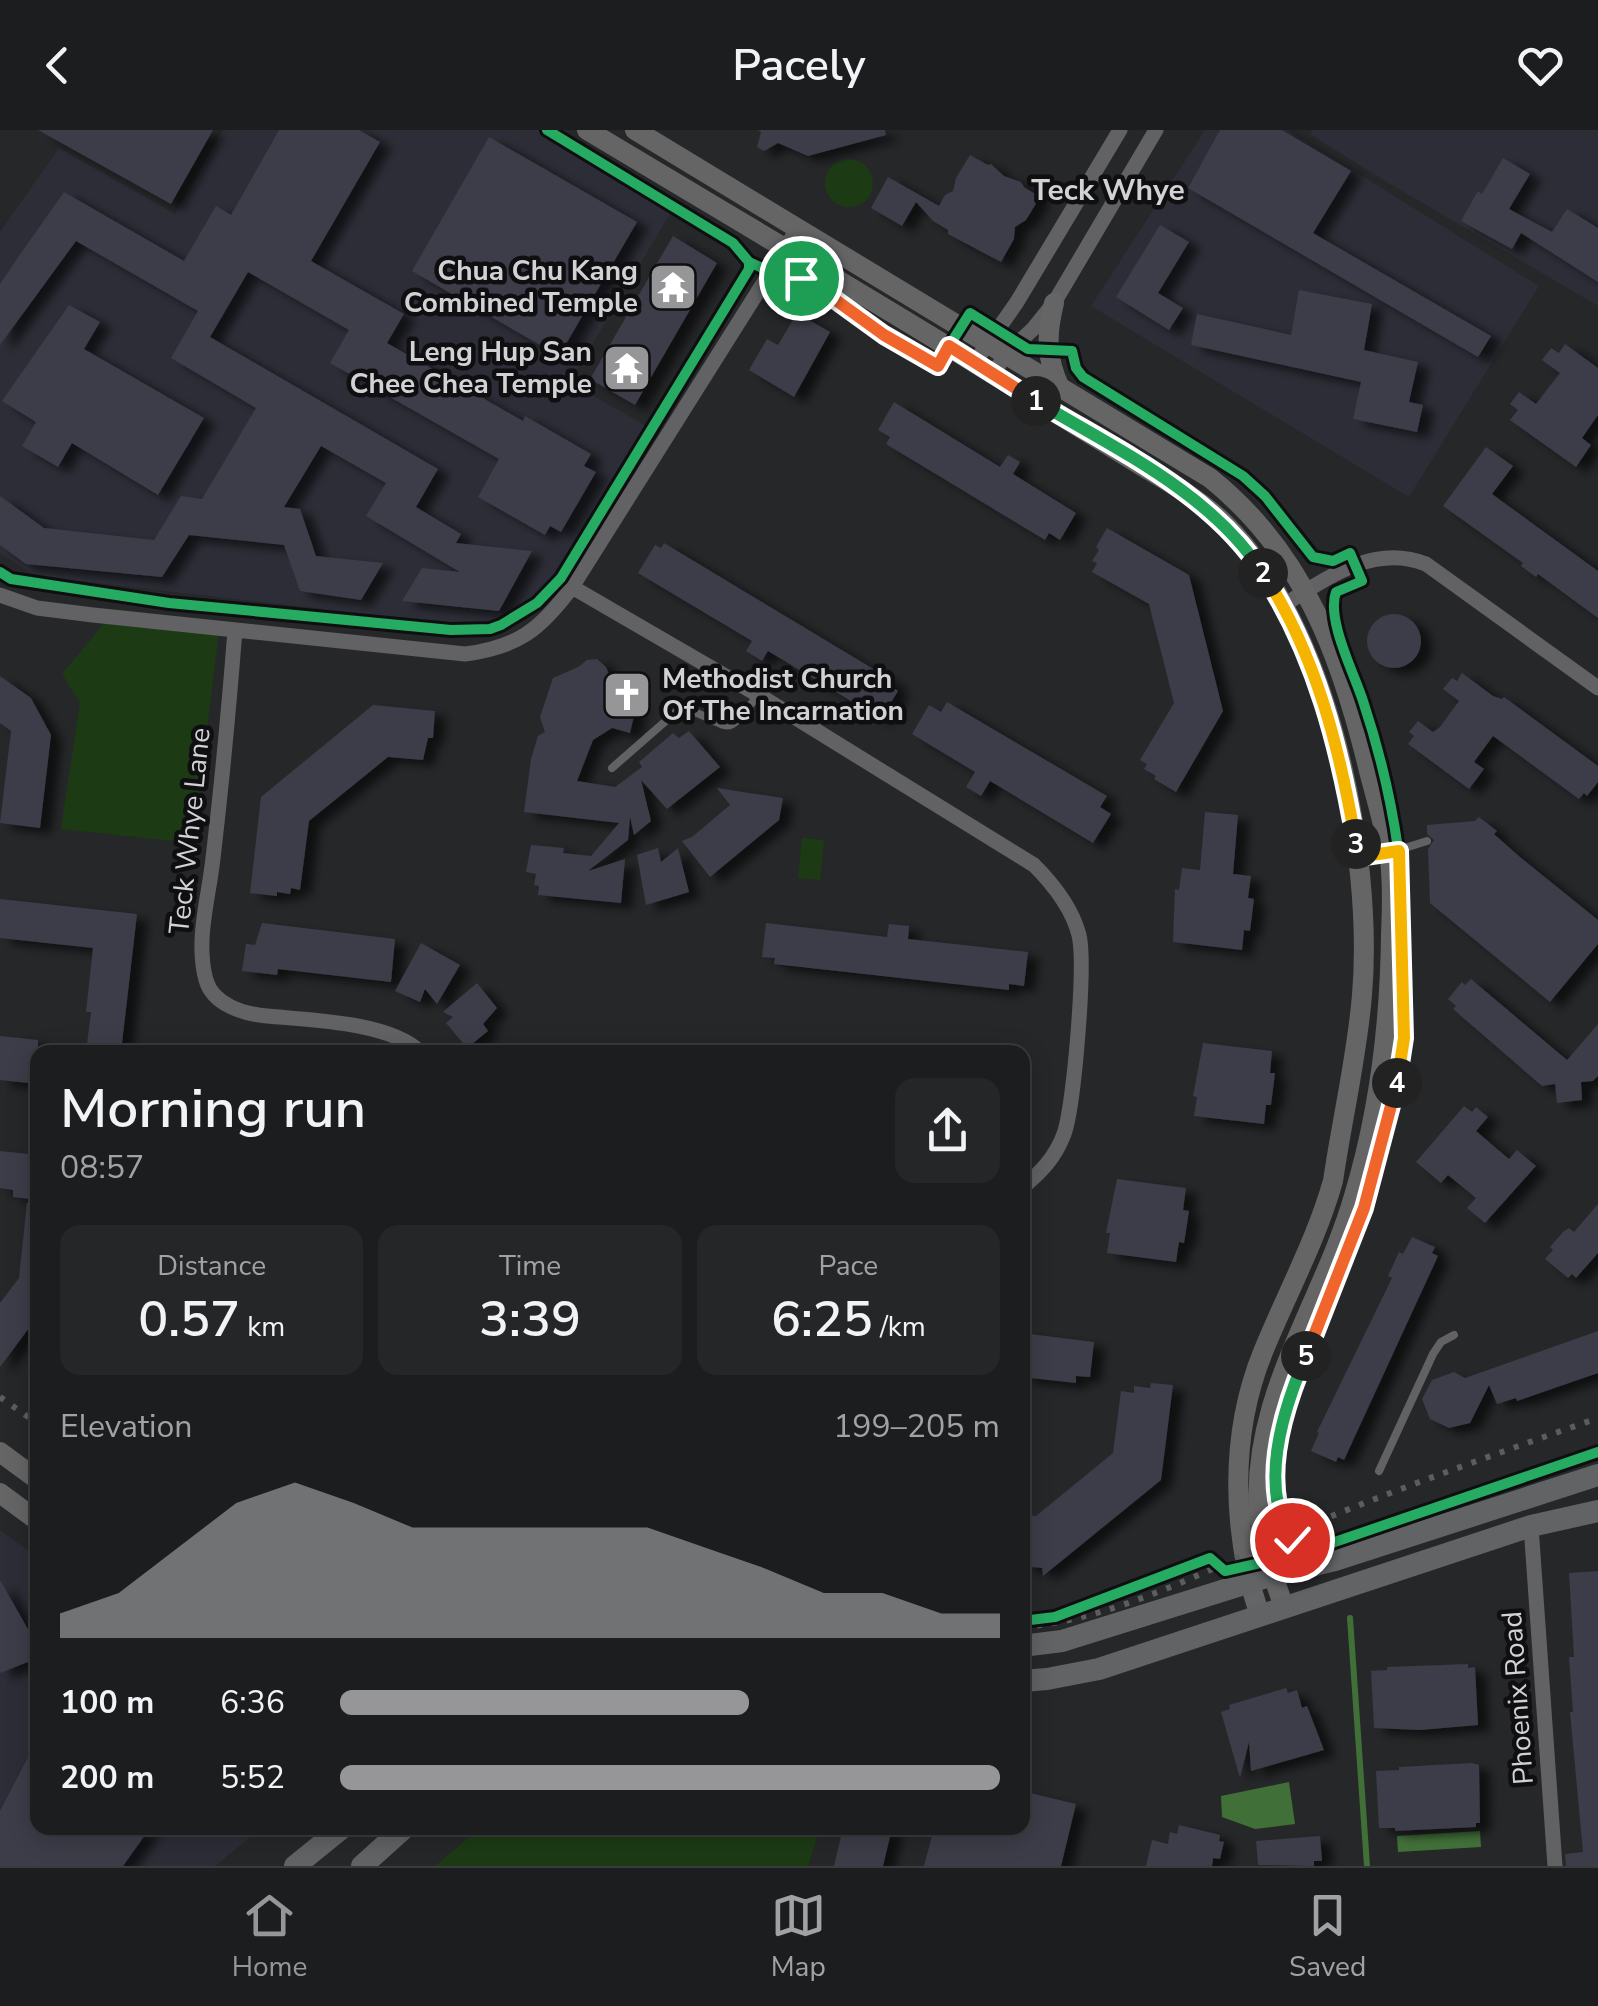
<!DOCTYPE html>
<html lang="en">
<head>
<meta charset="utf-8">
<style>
  body { margin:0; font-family:"Nunito Sans",sans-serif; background:#252628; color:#f1f3f6; height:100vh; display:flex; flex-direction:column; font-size:38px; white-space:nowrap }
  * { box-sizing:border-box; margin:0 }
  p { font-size:32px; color:#a0a2a4 }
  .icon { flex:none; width:55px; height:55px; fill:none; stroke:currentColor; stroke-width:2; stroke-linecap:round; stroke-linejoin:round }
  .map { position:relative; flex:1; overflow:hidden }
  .panel { position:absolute; left:30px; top:915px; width:1000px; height:790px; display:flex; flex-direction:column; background:#1c1d1f; border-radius:20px; box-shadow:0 5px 25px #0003,0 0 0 2px #3a3b3d }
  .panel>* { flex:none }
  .pin { position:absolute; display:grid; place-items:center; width:85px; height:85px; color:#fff; margin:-42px; border:5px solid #fff; border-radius:50%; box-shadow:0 2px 10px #0007 }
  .km { position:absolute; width:50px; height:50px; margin:-25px; border-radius:50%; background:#222; color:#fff; font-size:28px; line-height:50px; text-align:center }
  .round { display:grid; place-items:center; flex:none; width:105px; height:105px; border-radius:20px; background:#252628 }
  .overview { display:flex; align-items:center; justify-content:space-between; height:170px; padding:0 30px }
  h1 { font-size:55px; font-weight:600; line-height:75px }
  .metrics { display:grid; grid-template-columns:repeat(3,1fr); gap:15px; height:170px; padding:10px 30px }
  .metrics div { display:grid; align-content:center; border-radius:20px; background:#252628; text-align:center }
  .metrics b { font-size:50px; font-weight:600 }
  .metrics small { font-size:28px; font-weight:400 }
  .metrics p { font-size:28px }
  .chart { height:280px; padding:20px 30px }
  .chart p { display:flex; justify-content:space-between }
  .chart svg { width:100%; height:180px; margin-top:10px; fill:#969699; opacity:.7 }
  ul { padding:0 30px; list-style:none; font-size:32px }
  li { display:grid; grid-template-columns:160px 120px 1fr; align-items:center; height:75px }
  li i { height:25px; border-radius:12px; background:#969699 }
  header { display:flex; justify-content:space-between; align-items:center; height:130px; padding:0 30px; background:#1c1d1f; font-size:45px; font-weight:600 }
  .menu { display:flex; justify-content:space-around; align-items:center; height:140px; border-top:2px solid #3a3b3d; background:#1c1d1f; font-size:28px; color:#a0a2a4 }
  .menu a { display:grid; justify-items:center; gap:5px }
  .menu .current { color:#969699 }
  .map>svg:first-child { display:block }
  .built { fill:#2c2d36 }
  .green { fill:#1c3b15 }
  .water { fill:#416f38 }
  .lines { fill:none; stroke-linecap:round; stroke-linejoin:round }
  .stream { stroke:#416f38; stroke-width:6 }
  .building { fill:#3d3c49; filter:url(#shadow) }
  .service { stroke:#626264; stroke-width:8 }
  .minor { stroke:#626264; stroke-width:15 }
  .secondary { stroke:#656566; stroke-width:20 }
  .primary { stroke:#626365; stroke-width:22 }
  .rail { stroke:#5c5d5e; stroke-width:6; stroke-dasharray:5 10; stroke-linecap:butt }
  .cycleway-casing { stroke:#0f0f11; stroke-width:16 }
  .cycleway { stroke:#26ab63; stroke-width:10 }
  .split-1-casing { stroke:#fff; stroke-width:20 }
  .split-2-casing { stroke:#fff; stroke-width:20 }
  .split-3-casing { stroke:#fff; stroke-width:20 }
  .split-4-casing { stroke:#fff; stroke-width:20 }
  .split-5-casing { stroke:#fff; stroke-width:20 }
  .split-6-casing { stroke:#fff; stroke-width:20 }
  .split-1 { stroke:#f0652b; stroke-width:12 }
  .split-2 { stroke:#22a559; stroke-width:12 }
  .split-3 { stroke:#f5b400; stroke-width:12 }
  .split-4 { stroke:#f5b400; stroke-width:12 }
  .split-5 { stroke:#f0652b; stroke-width:12 }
  .split-6 { stroke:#22a559; stroke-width:12 }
  .labels { text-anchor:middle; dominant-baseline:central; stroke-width:9; stroke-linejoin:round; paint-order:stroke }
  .poi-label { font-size:28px; font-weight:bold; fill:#d2d2d5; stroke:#0f0f11; text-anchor:end }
  .street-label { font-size:28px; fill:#d2d2d5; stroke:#0f0f11 }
  .neighbourhood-label { font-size:30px; font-weight:bold; fill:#d2d2d5; stroke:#0f0f11 }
</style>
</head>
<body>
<header><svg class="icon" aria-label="back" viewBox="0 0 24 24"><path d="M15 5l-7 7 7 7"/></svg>Pacely<svg class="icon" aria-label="heart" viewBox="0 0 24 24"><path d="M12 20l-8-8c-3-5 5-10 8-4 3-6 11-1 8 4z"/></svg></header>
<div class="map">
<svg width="1598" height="1736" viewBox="0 0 1598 1736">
  <defs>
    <filter id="shadow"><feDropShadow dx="11" dy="6" stdDeviation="5" flood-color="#0009"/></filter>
  </defs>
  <rect width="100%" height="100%" fill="#262729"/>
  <path class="built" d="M223 0H549L677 72 570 252 651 299 558 449 526 478 491 492 455 494 35 446 0 423V102L59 18 175 84Z
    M1205 0H1288L1539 156 1409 367 1091 176Z
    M1312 0H1598V176L1390 54 1310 4Z
    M0 1400 37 1427 38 1698H262L215 1736H0Z"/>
  <path class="green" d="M825 53a24 24 0 1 1 48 0a24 24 0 1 1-48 0Z
    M116 479 220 493 193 713 61 699 80 573 62 544Z
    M802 708 824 710 820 750 798 748Z
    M480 1698H820L808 1736H435Z"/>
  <path class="water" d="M1289 1652 1295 1694 1255 1699 1222 1687 1221 1666Z
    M1480 1701 1481 1717 1398 1722 1397 1706Z"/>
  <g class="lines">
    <path class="stream" d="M1350 1488 1367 1736"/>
  </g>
  <path class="building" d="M38 0H213L171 74Z
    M279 0H359L380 12 311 131 404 184 387 213 523 291 525 286 591 324 584 336 596 342 561 402 550 396 545 405 478 367 499 329 330 233 349 200 248 142 210 207 438 339 416 377 461 404 456 413 532 421 499 481 402 471 422 438 460 442 366 386 386 353 321 316 284 377 300 379 316 426 383 433 361 470 300 461 284 415 189 405 162 447 26 434 0 415V366L44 398 154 410 181 366 202 369 256 278 171 228 198 181 76 111 0 215V154L21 123 64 62 184 131 216 76 231 85Z
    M758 0H885L886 5 808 26 778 13 764 21 757 17 761 2Z
    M1220 0H1282L1351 41 1313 103 1491 206 1478 227 1188 58Z
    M489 7 637 92 559 226 412 141Z
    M970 25 988 35 991 34 1004 46 1021 52 1024 57 1040 67 1026 90 1015 97 1014 109 1001 132 948 104V100L933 91 916 72 902 96 871 78 888 47 939 76 945 65 953 61 956 48Z
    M1503 28 1530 44 1509 79 1552 102 1567 79 1598 98V152L1521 103 1512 119 1461 91 1478 61 1482 64Z
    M1160 95 1189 112 1158 163 1183 178 1169 200 1116 167Z
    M673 106 717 133 635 275 590 249Z
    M1299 160 1372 174 1364 220 1418 232 1409 272 1423 275 1417 302 1353 289 1361 252 1191 215 1197 184 1291 205Z
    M69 175 100 192 84 219 204 288 158 365 72 313 58 337 22 316 36 292 2 271Z
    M797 183 830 202 794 267 749 240 767 209 778 215Z
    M1565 214 1598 238V285L1582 308 1591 315 1576 337 1510 290 1518 280 1510 274 1519 262 1536 274 1549 257 1560 243 1542 230 1551 218 1559 223Z
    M894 272 1000 337 1008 325 1020 332 1013 344 1076 383 1060 410 1049 403 1045 410 886 314 890 307 878 300Z
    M1486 317 1513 336 1492 364 1598 441V488L1538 444 1536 447 1521 436 1523 433 1443 376Z
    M1107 398 1189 445 1223 581 1176 662 1154 649 1156 646 1144 639 1147 634 1140 630 1174 573 1149 474 1092 442 1097 433 1092 431 1099 420 1096 417Z
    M664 413 895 552 892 557 898 561 881 589 768 521 762 531 746 521 752 511 638 443 655 415 661 418Z
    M1367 511a27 27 0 1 1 54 0a27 27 0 1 1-54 0Z
    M597 529 606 537 619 568 637 573 630 603 612 598 593 610 577 651 615 657 642 637 639 632 673 603 679 608 689 601 720 637 667 679 641 650 651 691 634 705 630 687 628 710 588 741 625 729 621 773 538 765 539 756 534 755 536 744 526 742 531 715 564 718 563 723 591 726 619 693 524 682 531 629 538 606 545 602 540 587 553 548 578 537 587 530Z
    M1462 543 1493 566 1502 569 1504 567 1598 636V652L1587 666 1584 663 1579 669 1493 606 1474 632 1484 639 1469 659 1408 614 1414 606 1409 602 1418 591 1433 602 1440 597 1459 571 1443 559 1452 548 1457 551Z
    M0 546 31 568 51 605 40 698 0 693 11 601 0 593Z
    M947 572 1107 666 1100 677 1111 684 1093 713 990 651 981 666 966 657 975 642 912 604 929 575 941 582Z
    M373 575 435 581 433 608H428L423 630 388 627 309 691 300 760 291 758 290 764 277 762V766L250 763 261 667Z
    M717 658 783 668 779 690 710 747 682 711 692 707 730 675Z
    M1205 682 1238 685 1233 744 1251 746 1248 768 1254 769 1250 801 1244 800 1242 820 1173 812 1175 759 1179 760 1182 738 1200 740Z
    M1479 687 1497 701 1494 704 1520 727 1598 790V814L1550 872 1430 773 1428 719 1434 710 1427 704V695L1475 691Z
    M658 718 661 732 678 718 689 762 646 775 637 725Z
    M0 769 137 784 121 922H86L91 882H86L93 818 0 808Z
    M262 793 395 809 391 852 278 839 277 845 242 841 246 814 255 815Z
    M766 793 887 807 889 794 909 796 908 809 1028 822 1024 856 1009 854V860L774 834 775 828 762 827Z
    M421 813 460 835 437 874 425 859 420 872 395 861Z
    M1471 849 1567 930 1598 894V946L1593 951 1581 952 1582 970 1557 973 1555 954 1542 956 1453 879 1456 876 1448 869 1462 852 1465 855Z
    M477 853 497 878 483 894 488 901 467 918 446 893 453 887 443 882Z
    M0 906 38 910V954L0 950Z
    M1203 913 1272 921 1270 943H1275L1271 975H1266L1264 994 1194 986 1197 967 1193 966Z
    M1464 976 1472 982 1476 977 1488 987 1476 1001 1509 1029 1517 1020 1536 1036 1485 1093 1467 1078 1476 1068 1448 1045 1441 1053 1416 1032Z
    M0 1021 38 1025V1070L13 1067V1060L0 1058Z
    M1117 1049 1186 1058 1183 1080 1189 1081 1184 1113 1179 1112 1176 1132 1107 1123 1110 1103H1106Z
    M27 1073 38 1074V1186L0 1237V1173L19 1148Z
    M1598 1074V1123L1576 1148 1572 1144 1568 1148 1545 1129 1553 1120 1550 1117 1563 1102 1569 1098 1574 1102Z
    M1412 1107 1435 1117 1432 1123 1438 1126 1344 1330 1338 1327 1336 1332 1311 1321 1319 1303 1317 1302 1392 1148 1388 1146 1399 1122 1403 1124Z
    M1598 1201V1243L1517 1271 1516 1268 1497 1274 1489 1255 1470 1293 1449 1298 1430 1289 1422 1269 1432 1250 1454 1242 1465 1248Z
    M1022 1203 1094 1212 1090 1247 1076 1246V1253L1022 1247Z
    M1151 1253 1173 1255 1161 1350 1043 1446 1042 1438 1022 1436V1391L1027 1392 1028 1385 1036 1386 1113 1323 1121 1261 1134 1263V1256L1150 1258Z
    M1598 1441V1736H1566L1565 1724 1583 1722 1570 1582H1573L1569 1527H1574L1569 1443Z
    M0 1450 38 1517V1528L0 1543Z
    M1468 1534V1538L1475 1537 1478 1595 1420 1600 1374 1598 1371 1541 1387 1540V1537Z
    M1286 1558 1288 1563 1297 1560 1302 1578 1307 1576 1324 1620 1251 1641 1249 1612 1240 1648 1221 1582 1230 1579 1229 1575Z
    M38 1608V1698H150L123 1736H0V1681Z
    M1472 1633 1479 1635 1480 1693H1476V1697L1395 1701V1698H1379L1376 1641 1399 1640V1637Z
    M1022 1661 1076 1674 1061 1736H924L934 1698H1022Z
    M1179 1695 1220 1705 1219 1711 1224 1712 1220 1729 1213 1728 1212 1736H1146L1152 1710 1168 1714 1170 1702 1177 1704Z
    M843 1698H892L883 1736H834Z
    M1320 1706 1322 1731H1314V1736L1258 1735 1256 1711Z"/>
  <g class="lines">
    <path class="service" d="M612 638 676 582 686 579C730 593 724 613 757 566
      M1358 727 1389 723 1427 711
      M1379 1341 1433 1224 1441 1212 1454 1205"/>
    <path class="minor" d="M975 232 1017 172 1120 0
      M993 244 1006 224 1033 199 1054 173 1156 0
      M572 457 765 569 1034 735C1054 755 1072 778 1079 805 1086 834 1074 976 1064 1004 1055 1028 1041 1042 1022 1058
      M0 465 37 478 93 485 465 524C518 517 540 500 572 457L798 98
      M1284 475C1327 448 1374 413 1426 434L1598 558
      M235 500C229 577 222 652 213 728 209 767 195 811 206 850 213 875 244 884 267 886 309 890 390 892 420 922
      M1531 1396 1555 1736"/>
    <path class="secondary" d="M587 0C732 87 877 172 1020 261 1061 286 1101 311 1142 336 1170 353 1199 369 1223 392 1328 494 1374 723 1362 865 1357 927 1342 989 1333 1051 1316 1111 1286 1165 1263 1222 1229 1305 1232 1403 1260 1486
      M635 0 1210 348C1304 423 1342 528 1369 641 1376 668 1384 695 1389 722 1393 749 1392 778 1391 805 1390 892 1379 983 1354 1066 1323 1174 1247 1272 1260 1390 1264 1420 1274 1449 1284 1477
      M1054 173C1046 205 1046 228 1060 258
      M0 1322 38 1350
      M0 1363 38 1391"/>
    <path class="primary" d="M1263 1404 1286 1418 1327 1428
      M1022 1516 1062 1511 1273 1445 1335 1430 1598 1345
      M1022 1551 1047 1549 1099 1539 1531 1396 1598 1381
      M295 1736 342 1698
      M362 1736 404 1698"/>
    <path class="rail" d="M0 1267 38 1294
      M1022 1497C1120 1490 1227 1430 1317 1392 1410 1354 1504 1321 1598 1288"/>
    <g class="cycleway-casing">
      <path id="cycleway" d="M749 132 791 151 808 149 884 205 937 235 970 183 1028 219 1072 221 1076 238 1083 247 1243 346 1265 366 1313 427 1333 431 1350 423 1362 451 1336 462C1326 489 1354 543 1363 571 1379 619 1391 669 1398 719 1404 758 1402 800 1403 840 1403 868 1406 896 1402 924 1394 975 1380 1029 1364 1079 1337 1165 1239 1325 1291 1410L1311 1417 1323 1416 1598 1322
        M0 442 11 449 169 473 451 500 490 499 501 495 537 473 561 448 749 139V132L733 113 547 0
        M1022 1491 1055 1487 1210 1428 1225 1441 1269 1431 1274 1430 1291 1410"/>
    </g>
    <use href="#cycleway" class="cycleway"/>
  </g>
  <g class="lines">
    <g class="split-1-casing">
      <path id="split-1" d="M801 148 808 150 884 205 938 236 949 216 1036 271"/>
    </g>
    <g class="split-2-casing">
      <path id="split-2" d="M1036 271C1117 320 1210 362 1263 443"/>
    </g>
    <g class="split-3-casing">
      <path id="split-3" d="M1263 443C1316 524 1340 619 1356 714"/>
    </g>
    <g class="split-4-casing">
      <path id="split-4" d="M1356 714 1358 727 1399 721 1404 908 1397 953"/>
    </g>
    <g class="split-5-casing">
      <path id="split-5" d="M1306 1226 1364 1078 1397 953"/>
    </g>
    <g class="split-6-casing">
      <path id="split-6" d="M1292 1410C1258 1357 1283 1279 1306 1226"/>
    </g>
    <use href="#split-1" class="split-1"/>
    <use href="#split-2" class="split-2"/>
    <use href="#split-3" class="split-3"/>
    <use href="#split-4" class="split-4"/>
    <use href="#split-5" class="split-5"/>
    <use href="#split-6" class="split-6"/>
  </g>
  <defs>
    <g id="temple-square" transform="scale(2.5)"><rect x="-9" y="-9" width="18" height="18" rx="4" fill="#969699" stroke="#0f0f11"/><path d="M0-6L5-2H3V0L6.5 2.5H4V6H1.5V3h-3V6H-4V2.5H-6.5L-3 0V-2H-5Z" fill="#fff"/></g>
    <g id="church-square" transform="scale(2.5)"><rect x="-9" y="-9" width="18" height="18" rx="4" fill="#969699" stroke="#0f0f11"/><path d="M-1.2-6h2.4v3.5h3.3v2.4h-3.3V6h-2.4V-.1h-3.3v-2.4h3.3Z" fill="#fff"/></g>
  </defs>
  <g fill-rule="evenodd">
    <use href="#temple-square" x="673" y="157"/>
    <use href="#temple-square" x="627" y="238"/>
    <use href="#church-square" x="627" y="565"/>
  </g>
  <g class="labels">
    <g class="poi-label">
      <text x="638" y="141">Chua Chu Kang<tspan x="638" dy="32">Combined Temple</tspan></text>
      <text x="592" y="222">Leng Hup San<tspan x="592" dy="32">Chee Chea Temple</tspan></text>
      <text x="662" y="549" text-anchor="start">Methodist Church<tspan x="662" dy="32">Of The Incarnation</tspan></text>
    </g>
    <g class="street-label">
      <text transform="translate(190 701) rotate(-84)">Teck Whye Lane</text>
      <text transform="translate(1518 1568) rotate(-94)">Phoenix Road</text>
    </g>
    <g class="neighbourhood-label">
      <text x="1108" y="60">Teck Whye</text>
    </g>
  </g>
</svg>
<div class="pin" style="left:801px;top:148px;background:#1e9e55"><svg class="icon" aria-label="arrive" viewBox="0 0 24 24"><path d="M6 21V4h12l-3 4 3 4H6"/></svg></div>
<div class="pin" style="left:1292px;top:1410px;background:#d93025"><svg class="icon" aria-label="check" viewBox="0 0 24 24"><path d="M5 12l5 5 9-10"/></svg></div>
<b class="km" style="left:1036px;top:271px">1</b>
<b class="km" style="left:1263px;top:443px">2</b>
<b class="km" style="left:1356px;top:714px">3</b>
<b class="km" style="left:1397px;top:953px">4</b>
<b class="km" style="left:1306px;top:1226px">5</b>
<section class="panel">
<div class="overview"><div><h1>Morning run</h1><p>08:57</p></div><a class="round"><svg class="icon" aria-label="share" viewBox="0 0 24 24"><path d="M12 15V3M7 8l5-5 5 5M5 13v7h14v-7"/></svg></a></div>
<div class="metrics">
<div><p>Distance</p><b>0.57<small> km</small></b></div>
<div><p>Time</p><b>3:39</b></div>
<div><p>Pace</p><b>6:25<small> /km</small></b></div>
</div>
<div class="chart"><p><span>Elevation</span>199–205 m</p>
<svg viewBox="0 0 160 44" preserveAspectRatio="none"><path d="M0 44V38L10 33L20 22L30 11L40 6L50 11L60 17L70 17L80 17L90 17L100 17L110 22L120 27L130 33L140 33L150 38L160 38V44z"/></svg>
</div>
<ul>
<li><b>100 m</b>6:36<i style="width:62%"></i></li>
<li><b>200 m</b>5:52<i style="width:100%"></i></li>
</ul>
</section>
</div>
<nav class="menu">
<a class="current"><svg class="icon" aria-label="home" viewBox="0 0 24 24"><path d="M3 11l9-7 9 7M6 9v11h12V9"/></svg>Home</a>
<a><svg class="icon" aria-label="map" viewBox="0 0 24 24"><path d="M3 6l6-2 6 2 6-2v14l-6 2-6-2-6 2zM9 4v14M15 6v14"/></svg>Map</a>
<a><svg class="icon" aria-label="saved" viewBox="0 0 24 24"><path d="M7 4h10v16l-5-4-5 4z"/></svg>Saved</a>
</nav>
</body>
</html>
